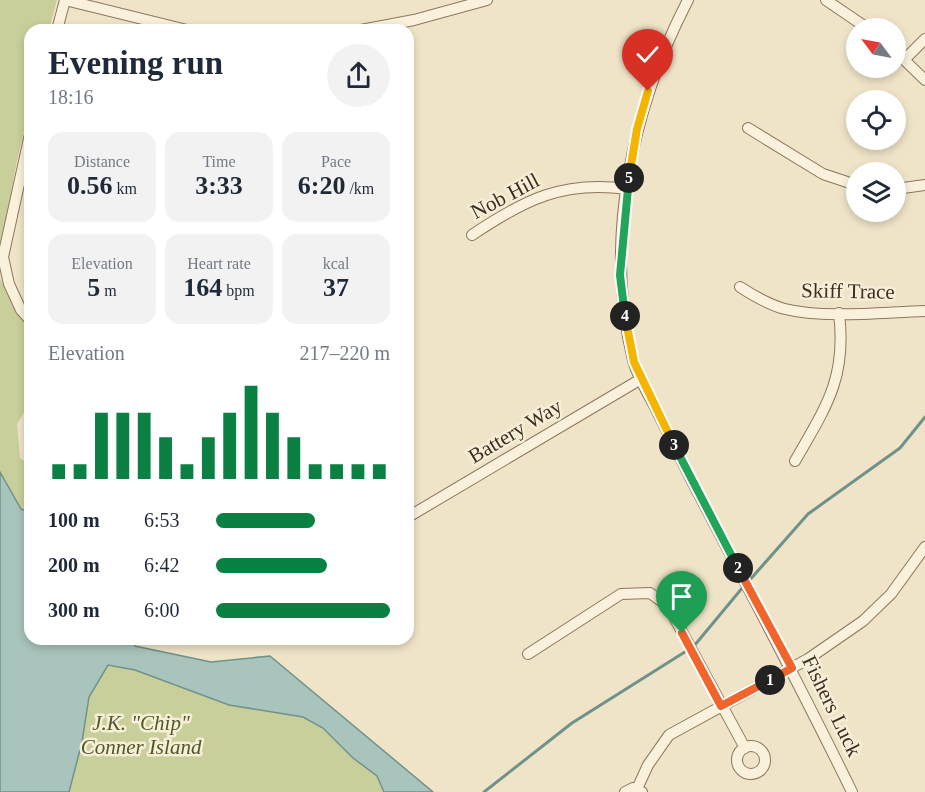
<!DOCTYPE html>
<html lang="en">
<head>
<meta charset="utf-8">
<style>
  body { margin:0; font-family:"Times New Roman",serif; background:#f2f2f3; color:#1f2937; height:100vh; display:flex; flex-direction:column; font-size:22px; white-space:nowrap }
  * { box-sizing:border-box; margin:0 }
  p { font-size:20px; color:#747a83 }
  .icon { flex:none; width:33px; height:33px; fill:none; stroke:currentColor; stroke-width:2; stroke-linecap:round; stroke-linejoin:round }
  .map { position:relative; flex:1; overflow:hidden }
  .side { position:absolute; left:24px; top:24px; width:390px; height:621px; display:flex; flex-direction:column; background:#fff; border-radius:18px; box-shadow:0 3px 9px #0003 }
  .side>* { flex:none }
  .needle { width:39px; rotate:302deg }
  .buttons { position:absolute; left:846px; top:18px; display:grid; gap:12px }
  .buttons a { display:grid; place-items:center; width:60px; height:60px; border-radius:50%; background:#fff; box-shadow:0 3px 9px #0003; font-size:30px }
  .pin { position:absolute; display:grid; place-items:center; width:51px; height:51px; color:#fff; margin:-62px -26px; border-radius:50% 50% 50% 0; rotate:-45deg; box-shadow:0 0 6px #0007 }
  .pin .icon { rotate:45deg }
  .km { position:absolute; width:30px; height:30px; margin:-15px; border-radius:50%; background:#222; color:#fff; font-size:16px; line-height:30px; text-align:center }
  .round { display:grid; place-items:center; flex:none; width:63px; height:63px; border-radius:32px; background:#f2f2f3 }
  .summary { display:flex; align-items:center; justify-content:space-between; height:102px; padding:0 24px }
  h1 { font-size:33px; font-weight:800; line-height:45px }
  .metrics { display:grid; grid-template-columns:repeat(3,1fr); gap:9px; height:102px; padding:6px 24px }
  .metrics div { display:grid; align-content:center; border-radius:15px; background:#f2f2f3; text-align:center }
  .metrics b { font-size:26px; font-weight:800 }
  .metrics small { font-size:16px; font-weight:400 }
  .metrics p { font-size:16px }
  .chart { height:168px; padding:12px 24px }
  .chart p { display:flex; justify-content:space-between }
  .chart svg { width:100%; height:108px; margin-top:6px; stroke:#0b8043; stroke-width:6 }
  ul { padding:0 24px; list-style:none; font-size:20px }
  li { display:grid; grid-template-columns:96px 72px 1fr; align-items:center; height:45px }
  li i { height:15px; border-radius:8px; background:#0b8043 }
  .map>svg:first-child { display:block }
  .green { fill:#c9cf9b }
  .water { fill:#a9c4bc; stroke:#6f938a; stroke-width:1.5 }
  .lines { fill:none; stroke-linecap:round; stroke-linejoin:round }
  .stream { stroke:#6f938a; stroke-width:3 }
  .minor-casing { stroke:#8d765c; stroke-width:12 }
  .minor { stroke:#faf1dc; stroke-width:10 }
  .split-1-casing { stroke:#fff; stroke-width:12 }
  .split-2-casing { stroke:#fff; stroke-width:12 }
  .split-3-casing { stroke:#fff; stroke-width:12 }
  .split-4-casing { stroke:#fff; stroke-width:12 }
  .split-5-casing { stroke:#fff; stroke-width:12 }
  .split-6-casing { stroke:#fff; stroke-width:12 }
  .split-1 { stroke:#f0652b; stroke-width:8 }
  .split-2 { stroke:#f0652b; stroke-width:8 }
  .split-3 { stroke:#22a559; stroke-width:8 }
  .split-4 { stroke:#f5b400; stroke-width:8 }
  .split-5 { stroke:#22a559; stroke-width:8 }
  .split-6 { stroke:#f5b400; stroke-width:8 }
  .labels { text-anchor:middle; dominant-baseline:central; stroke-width:5; stroke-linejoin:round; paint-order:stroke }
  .street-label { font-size:21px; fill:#3d2e20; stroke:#f7eed8 }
  .park-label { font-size:21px; font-style:italic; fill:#4d5a26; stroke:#f7eed8 }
</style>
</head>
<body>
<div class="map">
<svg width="925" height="792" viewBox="0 0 925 792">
  <rect width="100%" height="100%" fill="#f0e4c8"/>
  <path class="green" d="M0 0H57L49 30H30V107L17 160 0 255Z
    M0 278 12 305 30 329V403L17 424 20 458 30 465V522L0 483Z
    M108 665 135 670 229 705 303 717 323 728 353 758 377 776 384 792H69L82 742 89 697Z"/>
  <path class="water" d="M0 472 21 509 30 513V639H132L135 646 211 662 270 656 433 792H384L377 776 353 758 323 728 303 717 229 705 135 670 108 665 89 697 82 742 69 792H0Z"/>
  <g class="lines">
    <path class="stream" d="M748 582 808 514 900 448 925 417
      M694 646 743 587
      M484 792 572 723 688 650"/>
    <g class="minor-casing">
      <path id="minor" d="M65 0 187 30
        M688 0C632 108 603 240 633 360 637 376 648 393 656 409 672 441 688 474 705 506 755 601 805 695 852 792
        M826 0 867 28
        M57 30 65 0
        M361 30 414 20 487 0
        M896 52 925 80
        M905 59 925 39
        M748 128 823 174 856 185
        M30 134 3 257 9 284 21 310 30 320
        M896 189 925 185
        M472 235C524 200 563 180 627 189
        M740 287C754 296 769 305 785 309 825 319 884 312 925 311
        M795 461C826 407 847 378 839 313
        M408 517 641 379
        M528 654 621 594 650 593 668 606 745 748
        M737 760a14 14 0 1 1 28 0a14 14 0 1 1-28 0Z
        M637 789 648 765 669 735 808 659 863 621 891 594 925 547
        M625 792 633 788 642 792"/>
    </g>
    <use href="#minor" class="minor"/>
  </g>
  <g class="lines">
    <g class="split-1-casing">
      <path id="split-1" d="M682 633 721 706 770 680"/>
    </g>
    <g class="split-2-casing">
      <path id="split-2" d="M738 568 792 668 770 680"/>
    </g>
    <g class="split-3-casing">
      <path id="split-3" d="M674 445 738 568"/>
    </g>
    <g class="split-4-casing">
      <path id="split-4" d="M625 316 634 362 674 445"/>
    </g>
    <g class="split-5-casing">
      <path id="split-5" d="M625 316 620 275 629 178"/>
    </g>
    <g class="split-6-casing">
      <path id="split-6" d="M629 178 637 129 648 91"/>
    </g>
    <use href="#split-1" class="split-1"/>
    <use href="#split-2" class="split-2"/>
    <use href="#split-3" class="split-3"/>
    <use href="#split-4" class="split-4"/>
    <use href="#split-5" class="split-5"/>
    <use href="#split-6" class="split-6"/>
  </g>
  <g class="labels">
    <g class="street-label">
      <text transform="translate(505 196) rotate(-28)">Nob Hill</text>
      <text transform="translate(848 291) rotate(1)">Skiff Trace</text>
      <text transform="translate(515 431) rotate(-31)">Battery Way</text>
      <text transform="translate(832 706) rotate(64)">Fishers Luck</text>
    </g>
    <g class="park-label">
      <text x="141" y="723">J.K. "Chip"<tspan x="141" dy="24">Conner Island</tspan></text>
    </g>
  </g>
</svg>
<div class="buttons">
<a><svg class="needle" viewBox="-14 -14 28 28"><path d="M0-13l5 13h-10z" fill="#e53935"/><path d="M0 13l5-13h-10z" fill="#747a83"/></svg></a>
<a><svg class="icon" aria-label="locate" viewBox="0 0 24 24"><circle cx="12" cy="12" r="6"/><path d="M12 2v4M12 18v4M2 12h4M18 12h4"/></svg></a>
<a><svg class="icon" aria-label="layers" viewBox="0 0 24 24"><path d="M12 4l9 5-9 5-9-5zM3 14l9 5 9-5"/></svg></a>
</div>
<div class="pin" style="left:682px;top:633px;background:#1e9e55"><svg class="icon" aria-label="arrive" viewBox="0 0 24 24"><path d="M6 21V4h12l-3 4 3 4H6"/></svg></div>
<div class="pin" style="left:648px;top:91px;background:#d93025"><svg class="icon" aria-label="check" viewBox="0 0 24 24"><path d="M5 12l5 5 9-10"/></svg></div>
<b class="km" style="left:770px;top:680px">1</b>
<b class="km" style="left:738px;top:568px">2</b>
<b class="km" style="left:674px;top:445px">3</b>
<b class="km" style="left:625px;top:316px">4</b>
<b class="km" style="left:629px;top:178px">5</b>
<section class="side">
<div class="summary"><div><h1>Evening run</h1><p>18:16</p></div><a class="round"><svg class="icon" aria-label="share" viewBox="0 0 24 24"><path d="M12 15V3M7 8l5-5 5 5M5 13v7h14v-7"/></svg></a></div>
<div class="metrics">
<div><p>Distance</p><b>0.56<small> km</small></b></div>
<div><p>Time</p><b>3:33</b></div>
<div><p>Pace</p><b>6:20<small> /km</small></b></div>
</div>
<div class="metrics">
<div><p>Elevation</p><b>5<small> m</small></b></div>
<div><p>Heart rate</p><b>164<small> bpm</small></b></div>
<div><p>kcal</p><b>37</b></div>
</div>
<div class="chart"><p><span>Elevation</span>217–220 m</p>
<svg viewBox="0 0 160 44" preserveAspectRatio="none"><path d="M5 44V38M15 44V38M25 44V17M35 44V17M45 44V17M55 44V27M65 44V38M75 44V27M85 44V17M95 44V6M105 44V17M115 44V27M125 44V38M135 44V38M145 44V38M155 44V38"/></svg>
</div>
<ul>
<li><b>100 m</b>6:53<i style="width:57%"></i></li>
<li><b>200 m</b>6:42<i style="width:64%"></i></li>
<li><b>300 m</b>6:00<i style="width:100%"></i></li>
</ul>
</section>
</div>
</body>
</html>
